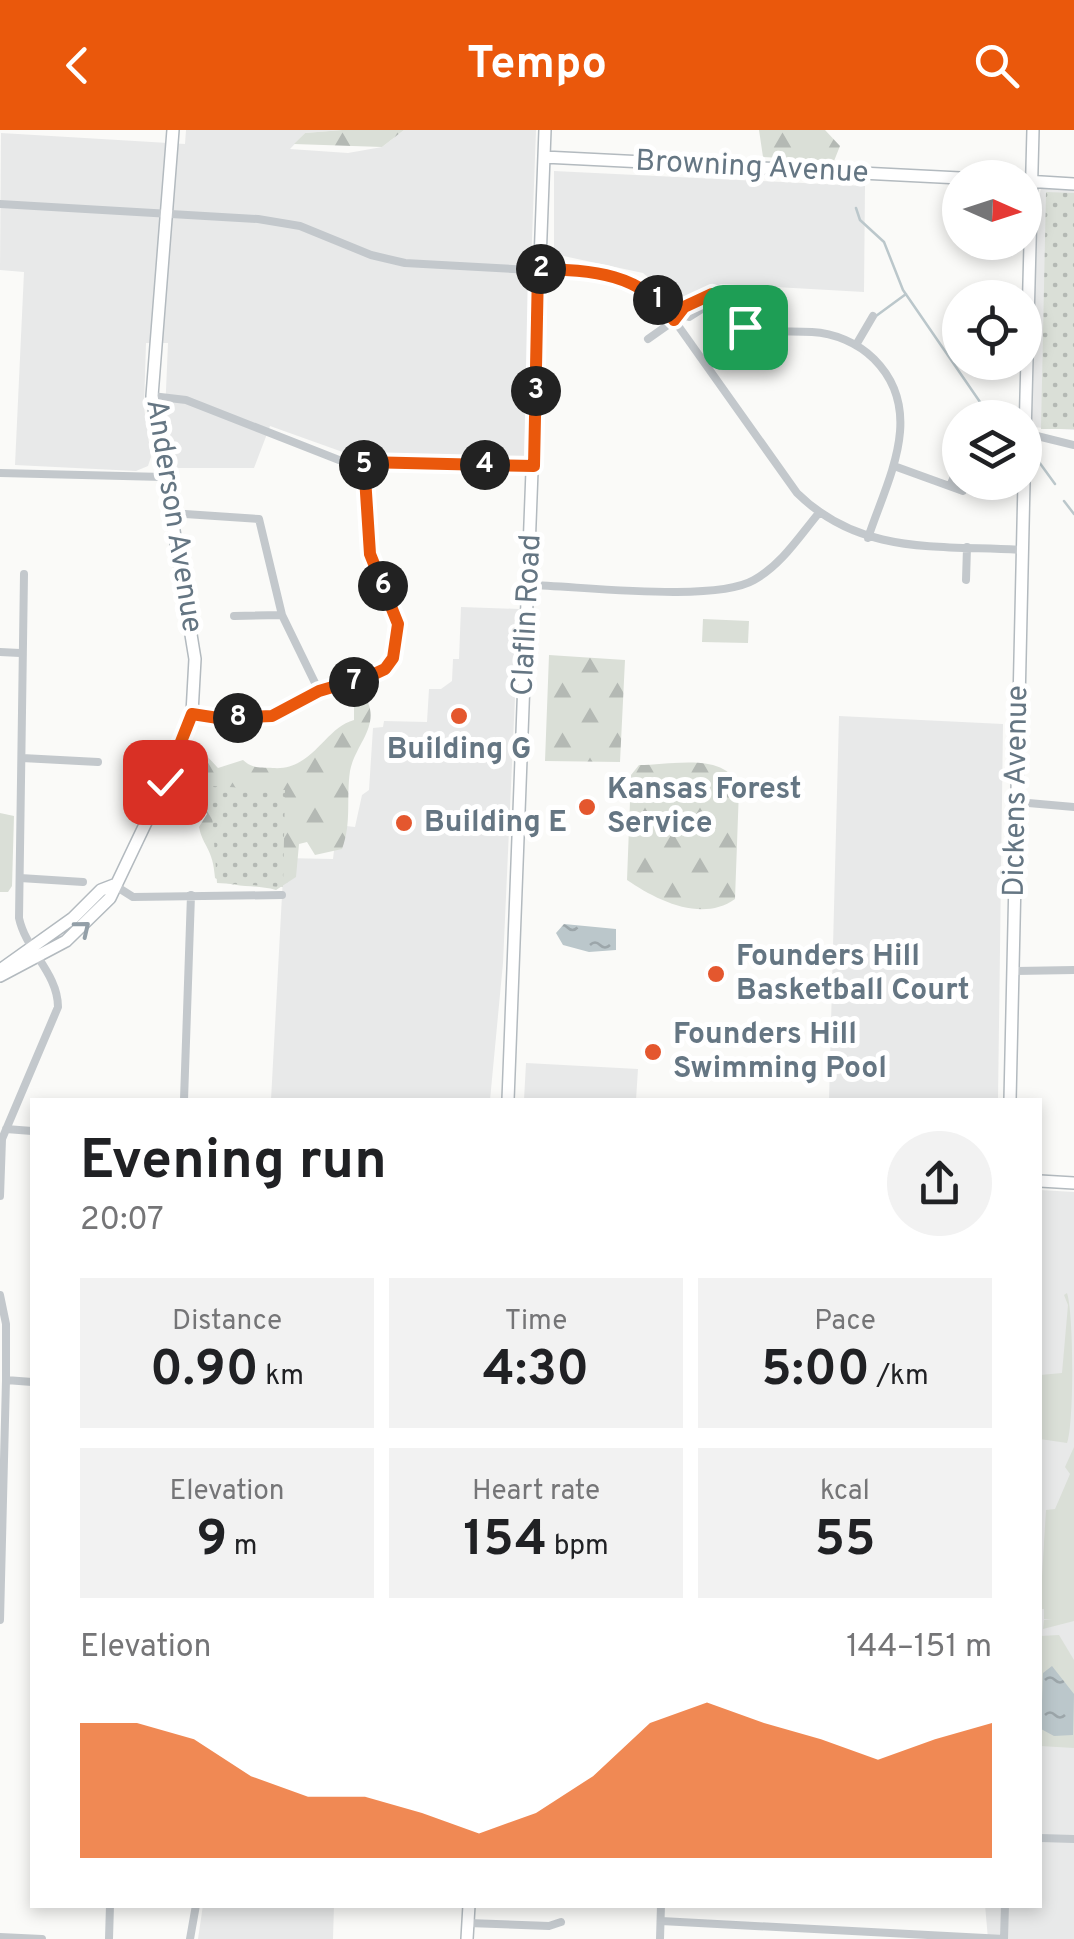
<!DOCTYPE html>
<html lang="en">
<head>
<meta charset="utf-8">
<style>
  body { margin:0; font-family:Overpass,sans-serif; background:#f2f2f2; color:#202124; height:100vh; display:flex; flex-direction:column; font-size:38px; white-space:nowrap }
  * { box-sizing:border-box; margin:0 }
  p { font-size:32px; color:#757577 }
  .icon { flex:none; width:55px; height:55px; fill:none; stroke:currentColor; stroke-width:2; stroke-linecap:round; stroke-linejoin:round }
  .map { position:relative; flex:1; overflow:hidden }
  .sheet { position:absolute; left:30px; top:968px; width:1012px; height:810px; display:flex; flex-direction:column; background:#fff; border-radius:0px; box-shadow:0 5px 15px #0003 }
  .sheet>* { flex:none }
  .needle { width:65px; rotate:93deg }
  .fabs { position:absolute; left:942px; top:30px; display:grid; gap:20px }
  .fabs a { display:grid; place-items:center; width:100px; height:100px; border-radius:50%; background:#fff; box-shadow:0 5px 15px #0003; font-size:50px }
  .pin { position:absolute; display:grid; place-items:center; width:85px; height:85px; color:#fff; margin:-42px; border-radius:20px; box-shadow:0 5px 15px #0006 }
  .km { position:absolute; width:50px; height:50px; margin:-25px; border-radius:50%; background:#222; color:#fff; font-size:28px; line-height:50px; text-align:center }
  .round { display:grid; place-items:center; flex:none; width:105px; height:105px; border-radius:52px; background:#f2f2f2 }
  .summary { display:flex; align-items:center; justify-content:space-between; height:170px; padding:0 50px }
  h1 { font-size:55px; font-weight:700; line-height:75px }
  .stats { display:grid; grid-template-columns:repeat(3,1fr); gap:15px; height:170px; padding:10px 50px }
  .stats div { display:grid; align-content:center; border-radius:0px; background:#f2f2f2; text-align:center }
  .stats b { font-size:50px; font-weight:700 }
  .stats small { font-size:28px; font-weight:400 }
  .stats p { font-size:28px }
  .chart { height:280px; padding:20px 50px }
  .chart p { display:flex; justify-content:space-between }
  .chart svg { width:100%; height:180px; margin-top:10px; fill:#ea580c; opacity:.7 }
  header { display:flex; justify-content:space-between; align-items:center; height:130px; padding:0 50px; background:#ea580c; color:#fff; font-size:45px; font-weight:700 }
  .map>svg:first-child { display:block }
  .built { fill:#e8e9e9 }
  .grass { fill:#dadfd7 }
  .forest { fill:url(#forest-firs) }
  .park { fill:url(#park-dots) }
  .water { fill:url(#water-ripples) }
  .lines { fill:none; stroke-linecap:round; stroke-linejoin:round }
  .stream { stroke:#bbc7cb; stroke-width:2.5 }
  .secondary-casing { stroke:#b3babf; stroke-width:14 }
  .street { stroke:#c3c8cc; stroke-width:8 }
  .secondary { stroke:#fff; stroke-width:11 }
  .oneway { stroke:#939fa8 }
  .route-casing { stroke:#fff; stroke-width:20 }
  .route { stroke:#ea580c; stroke-width:12 }
  .poi-dot { fill:#e4572e; stroke:#fff; stroke-width:4 }
  .labels { text-anchor:middle; dominant-baseline:central; stroke-width:10; stroke-linejoin:round; paint-order:stroke }
  .street-label { font-size:30px; fill:#657683; stroke:#fff }
  .poi-label { font-size:30px; font-weight:bold; fill:#657683; stroke:#fff; text-anchor:start }
</style>
</head>
<body>
<header><svg class="icon" aria-label="back" viewBox="0 0 24 24"><path d="M15 5l-7 7 7 7"/></svg>Tempo<svg class="icon" aria-label="search" viewBox="0 0 24 24"><circle cx="10" cy="10" r="6"/><path d="M15 15l6 6"/></svg></header>
<div class="map">
<svg width="1074" height="1809" viewBox="0 0 1074 1809">
  <defs>
    <pattern id="forest-firs" width="22" height="20" patternUnits="userSpaceOnUse" patternTransform="scale(2.5)"><rect width="22" height="20" fill="#dadfd7"/><path d="M5 1l3.5 6h-7zM16 11l3.5 6h-7z" fill="#b4b9b4"/></pattern>
    <pattern id="park-dots" width="8" height="8" patternUnits="userSpaceOnUse" patternTransform="scale(2.5)"><rect width="8" height="8" fill="#dadfd7"/><path d="M2 2h.1M6 6h.1" fill="none" stroke="#b4b9b4" stroke-width="1.8" stroke-linecap="round"/></pattern>
    <pattern id="water-ripples" width="26" height="14" patternUnits="userSpaceOnUse" patternTransform="scale(2.5)"><rect width="26" height="14" fill="#bbc7cb"/><path d="M2 4q2-2 4 0t4 0M15 11q2-2 4 0t4 0" fill="none" stroke="#9ca6aa"/></pattern>
  </defs>
  <rect width="100%" height="100%" fill="#fafaf8"/>
  <path class="built" d="M186 0H342L305 3 290 19 348 23 382 17 404 0H536L524 328 351 325 270 296 254 338H174L165 284 168 213H146L144 277 151 327 148 336 136 341 15 335 24 142 0 140 1 3 185 14Z
    M554 41 865 56 864 162 721 154 676 171 643 143 554 124Z
    M1041 58H1074V300L1031 297 1036 84Z
    M461 477 519 479 503 833 490 970H271L284 728 333 729 337 695 355 697 362 665 369 660 373 598 383 597 384 591 427 592 429 559H441L452 551 453 529H459Z
    M839 586 1003 594 998 970H829Z
    M526 933 638 939 636 970H524Z
    M1040 1060 1074 1062V1809H988L985 1775H1040Z
    M203 1775H334L333 1809H198Z"/>
  <path class="grass" d="M703 489 749 491 748 513 702 512Z
    M0 683 14 686 12 756 8 762H0Z
    M1067 1163C1074 1184 1074 1296 1067 1313L1040 1309V1245L1062 1243 1068 1175 1064 1165Z
    M1074 1317V1491L1043 1499 1044 1490 1052 1489H1044V1479H1040L1046 1380 1055 1379 1070 1344 1065 1337Z
    M1059 1505 1074 1530V1618L1040 1616V1506Z"/>
  <path class="forest" d="M342 0H404L382 17 294 14 305 3Z
    M759 0H825L840 16 834 31 763 27Z
    M549 525 625 530 620 632 545 631Z
    M361 561C386 592 355 613 350 641 346 668 352 693 342 719L315 725 307 712 299 714 296 747 276 760C255 754 233 759 215 748 213 718 203 717 199 697L207 684 200 675 176 669 180 650 195 626 206 625 218 638 243 630C253 639 259 637 273 638 313 641 324 598 354 590V568Z
    M639 635C671 635 729 621 739 659L735 769C702 793 656 770 627 750L631 645Z"/>
  <path class="park" d="M1046 62 1074 63V299H1041Z
    M210 656 285 660 283 757 217 753Z"/>
  <path class="water" d="M564 794 616 799V820L589 822 563 815 556 803Z
    M1052 1536 1074 1564 1073 1605 1054 1606 1041 1599 1043 1543Z"/>
  <g class="lines">
    <path class="stream" d="M856 78 860 90 884 112 903 160 991 288
      M876 186 906 164
      M1031 321 1055 354
      M1064 371 1074 384"/>
    <g class="secondary-casing">
      <path id="secondary" d="M544 27 960 48
        M1025 51 1074 54
        M1025 305 1033 0
        M0 840 73 788 101 760 114 755
        M0 846 66 811 110 768 181 619 192 583 195 529 152 266 173 0
        M508 970 545 0
        M1010 970 1024 352
        M1040 1051 1074 1053
        M467 1809 469 1775"/>
    </g>
    <path class="street" d="M0 74 258 89 300 96 371 125 405 133 603 144 644 158 662 173 797 363C861 426 938 415 1022 420
      M682 185 689 187 708 175 707 167
      M648 209 682 185 683 177 712 164C747 208 761 200 812 202 834 203 858 213 874 229 927 282 887 350 868 408
      M856 215 873 186
      M152 266 186 270 339 330 534 336
      M1025 303 1074 315
      M894 336 963 361 966 352
      M0 343 164 347
      M950 356 960 332
      M170 383 259 389 282 485 319 561
      M966 450 967 417
      M530 455C580 456 714 473 754 450 781 435 799 407 818 384
      M234 486 282 485
      M0 522 20 523
      M192 583 218 588 272 587 319 561 370 546 385 539 393 528 398 494 370 424 364 332
      M22 628 98 632
      M1017 672 1074 677
      M20 748 83 752
      M114 755 133 767 282 765
      M1013 841 1074 840
      M184 970 191 765
      M6 999 32 1001
      M0 1066 2 1009 58 877C58 843 26 821 19 788L24 444
      M0 1165 6 1194V1250L0 1490
      M6 1250 32 1252
      M1040 1708 1074 1709
      M661 1791 1004 1809
      M468 1793 549 1796 561 1792
      M0 1807 42 1809
      M109 1809 110 1775
      M190 1809 196 1775
      M660 1809 661 1775
      M1004 1809 1005 1775"/>
    <use href="#secondary" class="secondary"/>
  </g>
  <defs><path id="oneway-chevron" d="M-2-3.5L2.5 0L-2 3.5" fill="none" stroke-width="1.6" stroke-linecap="round" stroke-linejoin="round" transform="scale(2.5)"/></defs>
  <use class="oneway" href="#oneway-chevron" transform="translate(83 798) rotate(-39)"/>
  <g class="lines">
    <g class="route-casing">
      <path id="route" d="M165 652 192 584 218 588 272 586 319 561 370 546 385 539 393 528 398 494 370 424 364 332 534 336 538 139C592 140 642 143 674 190L684 177 712 164 745 197"/>
    </g>
    <use href="#route" class="route"/>
  </g>
  <g class="poi-dot">
    <circle cx="459" cy="586" r="10"/>
    <circle cx="587" cy="677" r="10"/>
    <circle cx="404" cy="693" r="10"/>
    <circle cx="716" cy="844" r="10"/>
    <circle cx="653" cy="922" r="10"/>
  </g>
  <g class="labels">
    <g class="street-label">
      <text transform="translate(752 38) rotate(3)">Browning Avenue</text>
      <text transform="translate(173 386) rotate(81)">Anderson Avenue</text>
      <text transform="translate(528 485) rotate(-87)">Claflin Road</text>
      <text transform="translate(1017 661) rotate(-89)">Dickens Avenue</text>
    </g>
    <g class="poi-label">
      <text x="459" y="620" text-anchor="middle">Building G</text>
      <text x="607" y="660">Kansas Forest<tspan x="607" dy="34">Service</tspan></text>
      <text x="424" y="693">Building E</text>
      <text x="736" y="827">Founders Hill<tspan x="736" dy="34">Basketball Court</tspan></text>
      <text x="673" y="905">Founders Hill<tspan x="673" dy="34">Swimming Pool</tspan></text>
    </g>
  </g>
</svg>
<div class="fabs">
<a><svg class="needle" viewBox="-14 -14 28 28"><path d="M0-13l5 13h-10z" fill="#e53935"/><path d="M0 13l5-13h-10z" fill="#757577"/></svg></a>
<a><svg class="icon" aria-label="locate" viewBox="0 0 24 24"><circle cx="12" cy="12" r="6"/><path d="M12 2v4M12 18v4M2 12h4M18 12h4"/></svg></a>
<a><svg class="icon" aria-label="layers" viewBox="0 0 24 24"><path d="M12 4l9 5-9 5-9-5zM3 14l9 5 9-5"/></svg></a>
</div>
<div class="pin" style="left:745px;top:197px;background:#1e9e55"><svg class="icon" aria-label="arrive" viewBox="0 0 24 24"><path d="M6 21V4h12l-3 4 3 4H6"/></svg></div>
<div class="pin" style="left:165px;top:652px;background:#d93025"><svg class="icon" aria-label="check" viewBox="0 0 24 24"><path d="M5 12l5 5 9-10"/></svg></div>
<b class="km" style="left:658px;top:170px">1</b>
<b class="km" style="left:541px;top:139px">2</b>
<b class="km" style="left:536px;top:261px">3</b>
<b class="km" style="left:485px;top:335px">4</b>
<b class="km" style="left:364px;top:335px">5</b>
<b class="km" style="left:383px;top:456px">6</b>
<b class="km" style="left:354px;top:552px">7</b>
<b class="km" style="left:238px;top:588px">8</b>
<section class="sheet">
<div class="summary"><div><h1>Evening run</h1><p>20:07</p></div><a class="round"><svg class="icon" aria-label="share" viewBox="0 0 24 24"><path d="M12 15V3M7 8l5-5 5 5M5 13v7h14v-7"/></svg></a></div>
<div class="stats">
<div><p>Distance</p><b>0.90<small> km</small></b></div>
<div><p>Time</p><b>4:30</b></div>
<div><p>Pace</p><b>5:00<small> /km</small></b></div>
</div>
<div class="stats">
<div><p>Elevation</p><b>9<small> m</small></b></div>
<div><p>Heart rate</p><b>154<small> bpm</small></b></div>
<div><p>kcal</p><b>55</b></div>
</div>
<div class="chart"><p><span>Elevation</span>144–151 m</p>
<svg viewBox="0 0 160 44" preserveAspectRatio="none"><path d="M0 44V11L10 11L20 15L30 24L40 29L50 29L60 33L70 38L80 33L90 24L100 11L110 6L120 11L130 15L140 20L150 15L160 11V44z"/></svg>
</div>
</section>
</div>
</body>
</html>
